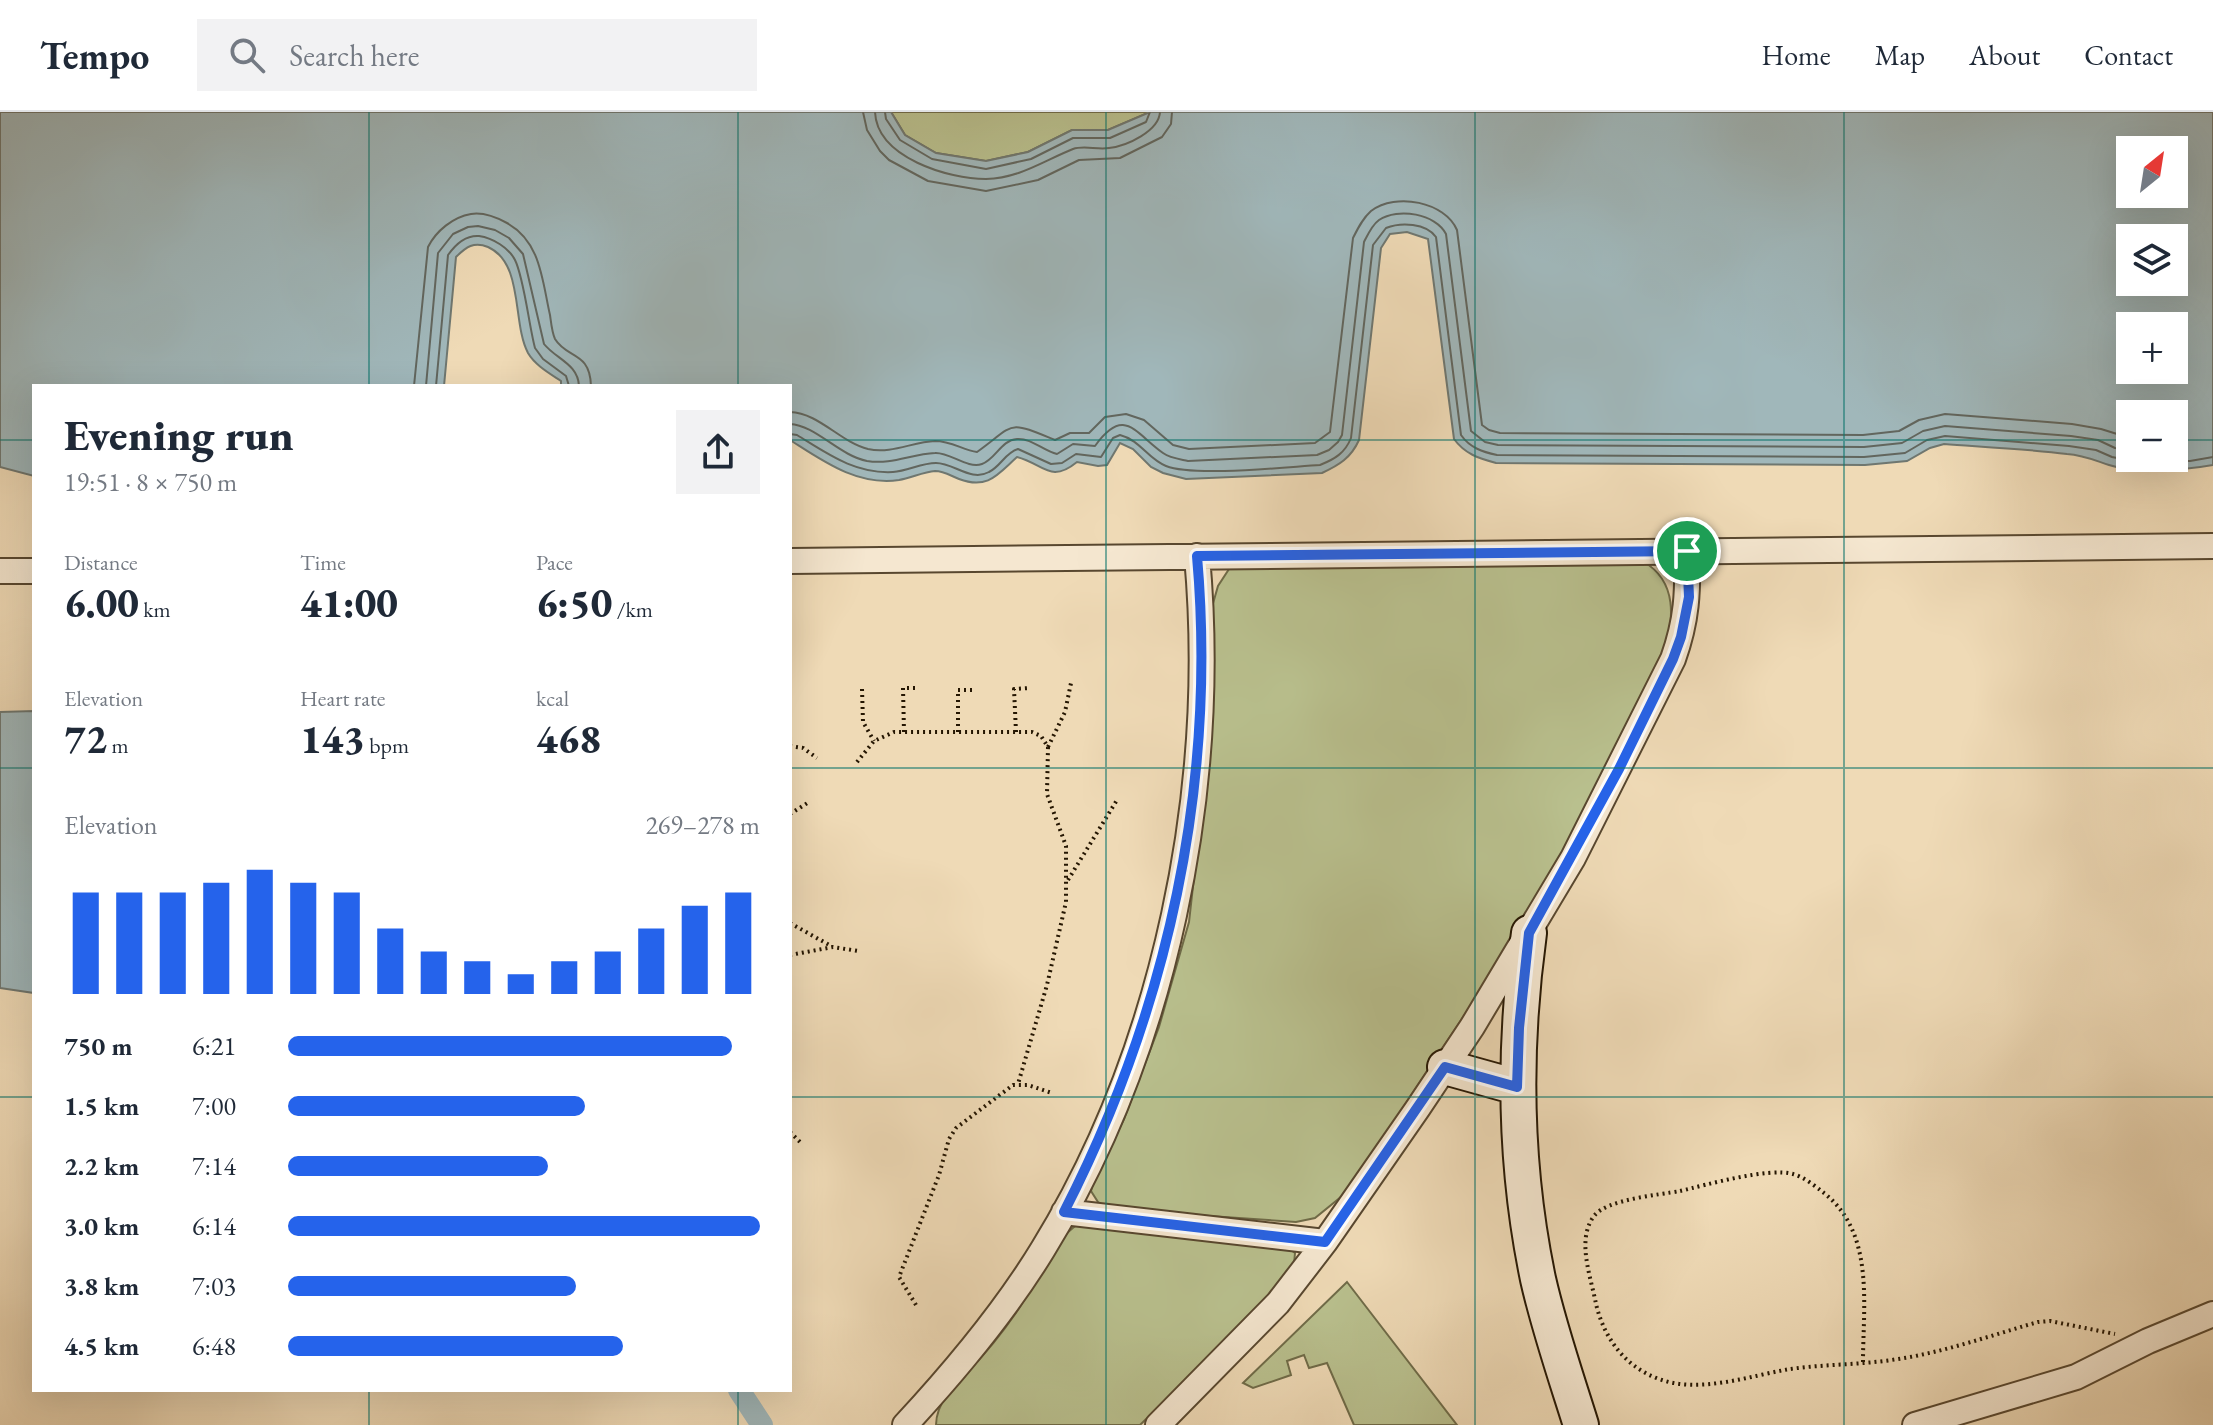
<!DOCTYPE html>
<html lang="en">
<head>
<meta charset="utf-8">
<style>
  body { margin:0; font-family:"EB Garamond",serif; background:#f2f2f3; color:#1f2937; height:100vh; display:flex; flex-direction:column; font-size:30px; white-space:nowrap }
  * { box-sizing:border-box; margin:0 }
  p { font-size:26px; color:#747a83 }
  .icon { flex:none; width:44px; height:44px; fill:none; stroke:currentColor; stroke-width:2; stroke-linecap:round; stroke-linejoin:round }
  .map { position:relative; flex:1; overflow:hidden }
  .side { position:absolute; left:32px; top:272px; width:760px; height:1008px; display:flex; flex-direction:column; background:#fff; border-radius:0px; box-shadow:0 8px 32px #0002 }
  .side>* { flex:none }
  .needle { width:52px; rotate:30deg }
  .buttons { position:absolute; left:2116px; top:24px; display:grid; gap:16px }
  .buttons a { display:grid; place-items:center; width:72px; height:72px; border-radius:0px; background:#fff; box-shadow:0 8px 32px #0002; font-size:40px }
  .pin { position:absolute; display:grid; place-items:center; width:68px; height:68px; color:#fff; margin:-34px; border:4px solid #fff; border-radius:50%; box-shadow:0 2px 8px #0007 }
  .round { display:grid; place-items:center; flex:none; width:84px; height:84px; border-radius:0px; background:#f2f2f3 }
  .head { display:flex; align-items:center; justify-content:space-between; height:136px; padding:0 32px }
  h1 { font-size:44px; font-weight:800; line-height:60px }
  .stats { display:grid; grid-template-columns:repeat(3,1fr); gap:12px; height:136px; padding:8px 32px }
  .stats div { display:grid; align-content:center }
  .stats b { font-size:40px; font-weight:800 }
  .stats small { font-size:22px; font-weight:400 }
  .stats p { font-size:22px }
  .chart { height:224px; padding:16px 32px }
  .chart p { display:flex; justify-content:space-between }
  .chart svg { width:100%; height:144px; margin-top:8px; stroke:#2563eb; stroke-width:6 }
  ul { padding:0 32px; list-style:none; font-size:26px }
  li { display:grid; grid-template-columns:128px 96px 1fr; align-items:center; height:60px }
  li i { height:20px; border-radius:10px; background:#2563eb }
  header { display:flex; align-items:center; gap:48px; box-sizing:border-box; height:112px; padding:0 40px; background:#fff; border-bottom:2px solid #e0e1e3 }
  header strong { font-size:38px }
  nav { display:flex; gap:44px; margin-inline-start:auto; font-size:28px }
  .search { width:560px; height:72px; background:#f2f2f3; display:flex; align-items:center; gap:20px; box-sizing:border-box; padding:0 28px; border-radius:0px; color:#747a83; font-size:30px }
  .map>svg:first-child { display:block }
  .green { fill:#b9c08e; stroke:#6f6b48; stroke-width:2 }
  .water { fill:#a0b7ba; stroke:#6f7770; stroke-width:2; fill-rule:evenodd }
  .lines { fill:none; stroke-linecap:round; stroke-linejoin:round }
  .shore { stroke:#62665e; stroke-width:2 }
  .canal { stroke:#a0b7ba; stroke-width:22 }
  .minor-casing { stroke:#58472f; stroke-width:28 }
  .secondary-casing { stroke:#251602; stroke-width:38 }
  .path { stroke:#251602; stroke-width:4; stroke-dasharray:2 4; stroke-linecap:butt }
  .minor { stroke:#f5e7d0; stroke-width:24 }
  .secondary { stroke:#f5e7d0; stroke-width:34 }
  .route-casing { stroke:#fff; stroke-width:16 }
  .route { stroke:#2563eb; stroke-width:10 }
  .grid { fill:none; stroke:#0f766e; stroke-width:2; stroke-opacity:0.55 }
</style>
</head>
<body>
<header>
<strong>Tempo</strong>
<div class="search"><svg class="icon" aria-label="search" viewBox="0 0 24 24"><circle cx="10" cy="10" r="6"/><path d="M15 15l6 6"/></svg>Search here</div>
<nav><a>Home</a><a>Map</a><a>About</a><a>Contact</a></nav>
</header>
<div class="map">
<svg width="2213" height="1313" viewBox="0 0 2213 1313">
  <rect width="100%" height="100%" fill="#efdab6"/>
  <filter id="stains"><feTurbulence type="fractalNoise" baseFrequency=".0025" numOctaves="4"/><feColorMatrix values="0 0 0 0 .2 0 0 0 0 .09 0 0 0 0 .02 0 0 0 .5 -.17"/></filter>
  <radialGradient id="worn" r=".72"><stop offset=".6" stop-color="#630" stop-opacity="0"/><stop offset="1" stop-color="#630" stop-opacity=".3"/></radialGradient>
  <path class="green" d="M891 0H1150L1108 18H1072L1028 40 986 49 936 41 905 23Z
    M1644 450C1678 470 1673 507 1666 540L1578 720 1497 854 1347 1080 1315 1106 1296 1110 1107 1097 1098 1090 1091 1079 1093 1071 1124 1007 1159 915 1189 810 1211 613 1212 495 1218 474 1231 454Z
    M1080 1111 1291 1138 1295 1141 1294 1152 1268 1188 1140 1313H936C936 1291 955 1271 970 1257 989 1238 1005 1217 1020 1195 1036 1169 1054 1125 1080 1111Z
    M1347 1170 1457 1313H1354L1327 1251 1309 1256 1304 1243 1287 1249 1291 1263 1253 1276 1243 1271Z"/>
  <path class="water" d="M0 0H891L905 23 936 41 986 49 1028 40 1072 18H1108L1150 0H2213V353C2185 358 2136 362 2109 353 2094 348 2083 343 2067 342 2027 337 1985 335 1944 332L1930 336 1907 349 1865 353 1496 351C1478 346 1465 342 1454 327L1428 127 1407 120 1390 122 1381 136 1359 328C1351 346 1339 353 1322 361L1186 367 1163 361 1151 355 1133 337 1120 331 1107 353 1098 354 1077 350C1050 372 1044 352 1017 345 998 362 988 378 959 367 951 364 944 359 935 359 923 360 911 366 899 368 857 374 823 349 790 328V274H561V269C549 261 535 253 528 241 512 211 524 151 488 135 474 129 466 135 456 145L444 274H34V364L0 355ZM2130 38H2174V82H2130ZM2130 126H2174V170H2130ZM2130 214H2174V258H2130ZM2130 302H2174V346H2130Z
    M34 599V881L0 876V600Z"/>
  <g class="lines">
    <path class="shore" d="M863 0 867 18 880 39 889 48 928 69 986 79 1038 68 1079 48 1120 46 1162 25 1171 12 1172 0
      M875 0C877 46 949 67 986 67 1020 66 1043 49 1073 37 1084 33 1097 38 1109 36 1127 34 1159 19 1160 0
      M885 0 886 7 900 28 932 47 986 57 1031 47 1073 26H1110L1146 10 1150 0
      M414 274 428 135C436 119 453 105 471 102 483 100 496 105 507 111 541 130 542 168 550 203 551 210 552 221 555 227 567 247 590 239 591 274
      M426 274 438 141 453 122 468 115 478 114 495 118 509 126 523 142 544 232C556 247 578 252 579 274
      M436 274 448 143C455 133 466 123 479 124 493 126 509 136 515 148 524 166 529 214 535 236L543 247 566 264 569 274
      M790 300C819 301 840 330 868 337 892 342 912 330 935 329 951 329 963 338 977 340 1017 311 1006 308 1055 328L1070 321H1089L1105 305 1126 302 1144 308 1173 333 1189 337 1315 331 1330 320 1353 126C1358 116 1363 106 1371 99 1396 80 1445 90 1457 118L1482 313 1489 318 1500 321 1863 323 1899 319 1919 308 1945 302 2072 312 2101 317 2130 326
      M790 312C815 313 840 344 867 349 892 353 911 342 935 341 950 340 967 357 982 352 996 347 1001 328 1017 327 1032 326 1043 339 1057 342L1073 332 1095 334C1124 294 1134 320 1163 341 1170 346 1179 347 1188 349L1317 343 1329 338 1338 330 1342 323 1364 130C1368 122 1372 113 1379 108 1398 95 1436 102 1446 122L1471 319 1485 330 1498 333 1864 335 1902 331 1923 319 1945 314 2071 324 2098 328 2115 336 2130 338
      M790 322 797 323C828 342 855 362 893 360 908 359 921 351 936 351 954 351 971 370 989 360 1001 354 1005 341 1018 337L1051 352 1062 351 1076 342 1101 345 1113 326 1120 323C1140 328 1148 347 1166 354 1194 365 1286 355 1320 353 1335 347 1345 341 1351 326L1373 133 1386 116C1401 110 1426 111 1436 125L1461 323C1470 336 1483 340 1497 343L1864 345 1905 341 1927 328 1945 324 2069 334 2096 338 2112 345 2127 348 2190 349 2213 345"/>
    <path class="canal" d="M739 1278 762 1313"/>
    <g class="minor-casing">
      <path id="minor" d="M790 449 2213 434
        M0 459H34
        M1064 1100 1325 1130
        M905 1313C956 1258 1004 1201 1043 1137 1166 937 1218 677 1197 444
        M1158 1313 1278 1191 1325 1130 1418 996 1472 915 1573 746 1673 547C1687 508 1688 480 1687 439
        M1915 1313 2076 1265 2148 1229 2213 1202"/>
    </g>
    <g class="secondary-casing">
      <path id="secondary" d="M1529 821C1513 937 1514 1052 1538 1167 1549 1216 1566 1265 1581 1313
        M1445 955 1517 975"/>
    </g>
    <path class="path" d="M862 577 863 610 874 629
      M904 620 903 576H919
      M958 620V578H974
      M1016 620 1014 577 1029 576
      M790 634 803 636 817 646
      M1048 635 1065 600 1071 571
      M857 650 874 629 894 620H1032L1041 624 1048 635 1047 682 1066 734V790L1047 873 1018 972
      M790 702 809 690
      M1068 768 1117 688
      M790 811 831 834
      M790 843 833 835 858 839
      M790 1020 800 1030
      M916 1193 899 1165 939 1063 949 1027 956 1016 1013 973H1028L1052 981
      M1863 1250C1863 1193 1875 1121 1824 1081 1815 1074 1804 1065 1793 1062 1769 1055 1706 1073 1680 1079 1659 1083 1607 1087 1594 1104 1576 1128 1591 1165 1596 1192 1604 1226 1625 1255 1659 1267 1699 1282 1749 1264 1790 1257 1826 1252 1862 1253 1898 1247 1945 1240 1992 1223 2038 1210L2050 1209 2115 1222"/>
    <use href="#minor" class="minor"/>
    <use href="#secondary" class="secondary"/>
  </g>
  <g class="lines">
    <g class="route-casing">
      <path id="route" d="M1687 439 1689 485 1681 525 1673 547 1619 657 1529 821 1519 916 1517 975 1445 955 1325 1130 1064 1100C1168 897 1217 672 1197 444Z"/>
    </g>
    <use href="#route" class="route"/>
  </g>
  <path class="grid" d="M369 0V274M738 0V274M1106 0V1313M1475 0V1313M1844 0V1313M0 328H34M790 328H2130M2174 328H2213M0 656H34M790 656H2213M0 985H34M790 985H2213M369 1278V1313M738 1278V1313"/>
  <rect width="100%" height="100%" filter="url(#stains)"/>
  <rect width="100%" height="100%" fill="url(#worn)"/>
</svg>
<div class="buttons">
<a><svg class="needle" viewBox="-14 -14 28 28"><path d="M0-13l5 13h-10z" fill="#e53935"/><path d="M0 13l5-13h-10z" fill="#747a83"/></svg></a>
<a><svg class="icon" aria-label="layers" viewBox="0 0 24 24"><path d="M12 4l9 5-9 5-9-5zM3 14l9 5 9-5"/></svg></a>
<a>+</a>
<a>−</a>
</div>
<div class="pin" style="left:1687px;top:439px;background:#1e9e55"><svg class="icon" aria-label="arrive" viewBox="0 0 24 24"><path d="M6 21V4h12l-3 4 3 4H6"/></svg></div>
<section class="side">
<div class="head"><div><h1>Evening run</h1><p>19:51 · 8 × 750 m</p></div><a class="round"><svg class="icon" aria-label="share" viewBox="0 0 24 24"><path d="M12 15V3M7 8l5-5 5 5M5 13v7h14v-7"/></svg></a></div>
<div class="stats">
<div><p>Distance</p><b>6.00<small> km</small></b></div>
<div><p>Time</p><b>41:00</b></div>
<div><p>Pace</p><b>6:50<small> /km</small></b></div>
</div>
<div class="stats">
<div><p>Elevation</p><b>72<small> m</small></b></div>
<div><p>Heart rate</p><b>143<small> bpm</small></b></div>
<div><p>kcal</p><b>468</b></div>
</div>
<div class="chart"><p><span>Elevation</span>269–278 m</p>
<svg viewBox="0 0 160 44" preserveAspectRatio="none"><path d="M5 44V13M15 44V13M25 44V13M35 44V10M45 44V6M55 44V10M65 44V13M75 44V24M85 44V31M95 44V34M105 44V38M115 44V34M125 44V31M135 44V24M145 44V17M155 44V13"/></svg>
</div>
<ul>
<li><b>750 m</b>6:21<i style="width:94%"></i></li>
<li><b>1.5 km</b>7:00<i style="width:63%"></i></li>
<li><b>2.2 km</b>7:14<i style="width:55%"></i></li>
<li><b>3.0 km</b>6:14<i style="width:100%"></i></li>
<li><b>3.8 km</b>7:03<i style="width:61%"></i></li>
<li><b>4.5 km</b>6:48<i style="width:71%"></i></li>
</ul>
</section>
</div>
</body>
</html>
